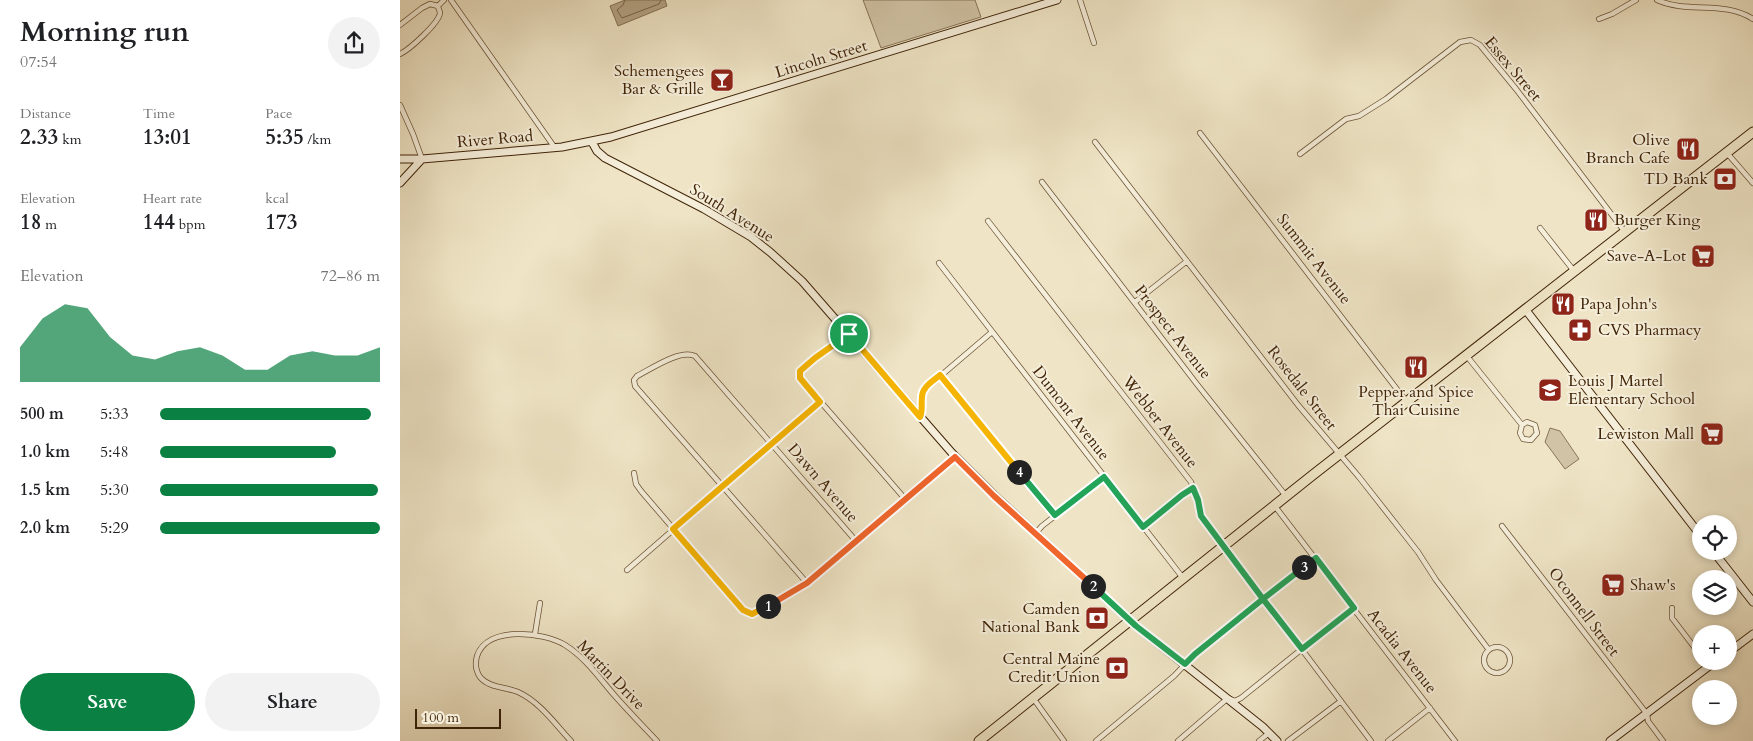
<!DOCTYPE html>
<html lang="en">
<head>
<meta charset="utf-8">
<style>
  body { margin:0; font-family:Cardo,serif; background:#f2f2f2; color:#202124; height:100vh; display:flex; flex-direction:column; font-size:19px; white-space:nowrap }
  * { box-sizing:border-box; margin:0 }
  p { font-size:16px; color:#757577 }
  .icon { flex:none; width:28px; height:28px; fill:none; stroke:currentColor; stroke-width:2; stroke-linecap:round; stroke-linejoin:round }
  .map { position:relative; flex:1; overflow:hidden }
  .details { display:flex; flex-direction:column; background:#fff; width:400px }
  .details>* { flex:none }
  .controls { position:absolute; left:1292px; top:515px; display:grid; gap:10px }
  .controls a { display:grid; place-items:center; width:45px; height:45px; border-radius:50%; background:#fff; box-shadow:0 2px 8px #0003; font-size:25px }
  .scale { position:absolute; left:15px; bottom:12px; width:86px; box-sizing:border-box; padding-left:5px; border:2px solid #402407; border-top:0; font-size:14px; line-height:18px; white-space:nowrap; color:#402407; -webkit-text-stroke:4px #f5eeda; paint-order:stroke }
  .pin { position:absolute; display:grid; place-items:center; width:42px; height:42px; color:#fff; margin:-21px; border:2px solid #fff; border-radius:50%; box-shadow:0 1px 5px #0007 }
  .km { position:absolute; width:25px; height:25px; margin:-12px; border-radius:50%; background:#222; color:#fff; font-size:14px; line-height:25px; text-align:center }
  .round { display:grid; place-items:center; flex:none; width:52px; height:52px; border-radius:26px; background:#f2f2f2 }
  .summary { display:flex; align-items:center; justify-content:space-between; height:85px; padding:0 20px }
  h1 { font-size:28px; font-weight:800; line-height:38px }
  .figures { display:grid; grid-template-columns:repeat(3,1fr); gap:8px; height:85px; padding:5px 20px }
  .figures div { display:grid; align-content:center }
  .figures b { font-size:21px; font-weight:800 }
  .figures small { font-size:14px; font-weight:400 }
  .figures p { font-size:14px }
  .chart { height:140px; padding:10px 20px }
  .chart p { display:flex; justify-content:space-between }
  .chart svg { width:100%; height:90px; margin-top:5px; fill:#0b8043; opacity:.7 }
  .action { display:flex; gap:10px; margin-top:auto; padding:10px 20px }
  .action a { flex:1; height:58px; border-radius:30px; background:#0b8043; color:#fff; font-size:20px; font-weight:800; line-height:58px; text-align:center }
  .action a+a { background:#f2f2f2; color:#202124 }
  ul { padding:0 20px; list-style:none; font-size:16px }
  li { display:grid; grid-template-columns:80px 60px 1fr; align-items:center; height:38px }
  li i { height:12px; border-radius:6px; background:#0b8043 }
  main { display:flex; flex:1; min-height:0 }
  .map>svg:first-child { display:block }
  .green { fill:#d1c4a6; stroke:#887456 }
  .water { fill:#b4a385; stroke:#867053 }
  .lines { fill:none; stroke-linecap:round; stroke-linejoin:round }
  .shore { stroke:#7a6446; stroke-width:1 }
  .street-casing { stroke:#6c5437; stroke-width:6 }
  .secondary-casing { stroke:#402407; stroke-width:9 }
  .highway-casing { stroke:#402407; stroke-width:11 }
  .street { stroke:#f5eeda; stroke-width:4.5 }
  .secondary { stroke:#f5eeda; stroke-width:7 }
  .highway { stroke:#efe5c6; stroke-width:9 }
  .split-1-casing { stroke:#fff; stroke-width:10 }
  .split-2-casing { stroke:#fff; stroke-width:10 }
  .split-3-casing { stroke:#fff; stroke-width:10 }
  .split-4-casing { stroke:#fff; stroke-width:10 }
  .split-5-casing { stroke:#fff; stroke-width:10 }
  .split-1 { stroke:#f5b400; stroke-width:6 }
  .split-2 { stroke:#f0652b; stroke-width:6 }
  .split-3 { stroke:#22a559; stroke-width:6 }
  .split-4 { stroke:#22a559; stroke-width:6 }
  .split-5 { stroke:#f5b400; stroke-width:6 }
  .labels { text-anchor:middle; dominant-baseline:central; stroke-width:4; stroke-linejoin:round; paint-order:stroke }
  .street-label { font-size:16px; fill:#402407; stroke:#f5eeda }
  .poi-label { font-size:16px; fill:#402407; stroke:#f5eeda; text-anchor:end }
</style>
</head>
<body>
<main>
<section class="details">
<div class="summary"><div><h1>Morning run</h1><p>07:54</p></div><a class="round"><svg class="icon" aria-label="share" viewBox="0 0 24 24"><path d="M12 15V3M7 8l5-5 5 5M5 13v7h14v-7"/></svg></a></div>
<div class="figures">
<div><p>Distance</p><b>2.33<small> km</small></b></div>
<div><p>Time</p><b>13:01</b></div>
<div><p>Pace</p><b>5:35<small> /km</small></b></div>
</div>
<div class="figures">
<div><p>Elevation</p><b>18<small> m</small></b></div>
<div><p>Heart rate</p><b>144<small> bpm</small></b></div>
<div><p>kcal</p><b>173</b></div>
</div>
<div class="chart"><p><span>Elevation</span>72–86 m</p>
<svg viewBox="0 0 160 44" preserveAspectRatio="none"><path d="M0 44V27L10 13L20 6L30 8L40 22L50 31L60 33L70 29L80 27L90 31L100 38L110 38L120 31L130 29L140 31L150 31L160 27V44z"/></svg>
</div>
<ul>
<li><b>500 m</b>5:33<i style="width:96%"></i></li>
<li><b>1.0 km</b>5:48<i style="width:80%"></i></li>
<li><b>1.5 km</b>5:30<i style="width:99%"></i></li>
<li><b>2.0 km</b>5:29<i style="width:100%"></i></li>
</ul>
<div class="action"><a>Save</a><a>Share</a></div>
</section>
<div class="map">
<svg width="1353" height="741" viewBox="0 0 1353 741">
  <rect width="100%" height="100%" fill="#efe5c6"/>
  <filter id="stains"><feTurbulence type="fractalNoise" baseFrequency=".004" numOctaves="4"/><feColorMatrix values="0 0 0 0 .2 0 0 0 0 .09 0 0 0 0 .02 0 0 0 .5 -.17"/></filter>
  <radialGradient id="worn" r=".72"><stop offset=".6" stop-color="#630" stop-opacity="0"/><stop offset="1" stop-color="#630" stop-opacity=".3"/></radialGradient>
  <path class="green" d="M463 0H575L581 17 481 48Z
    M1150 428 1160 431 1179 459 1165 469 1145 442Z"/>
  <path class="water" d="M225 0H265L267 6 218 26 210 6Z"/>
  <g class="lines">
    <path class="shore" d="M225 0 223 5 217 10 222 18 259 4 261 0"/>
    <g class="street-casing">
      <path id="street" d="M51 0 155 148
        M680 0 694 43
        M1257 0C1288 14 1324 0 1353 19
        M1199 19 1212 14 1236 0
        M0 25 22 8 30 4 38 6 44 0
        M0 54C9 50 39 23 40 13 40 11 38 8 38 6
        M0 105 13 134 22 159
        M800 133 1006 401
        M695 142 898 405 959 477 1018 552 1036 580 1089 650
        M1327 153 1353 183
        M900 154 946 119 959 116 986 99 1060 42 1071 40 1080 45 1116 89 1225 232
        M642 182 796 383 886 496
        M588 221 791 482 798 500 801 516 971 741
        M1140 228 1174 271
        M539 263 783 578
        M735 302 787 261
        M449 334 415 359 400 371V378L506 500
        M1066 355 1122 425 1120 433 1123 439 1131 440 1137 433 1135 425 1127 422 1122 425
        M540 375 655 515
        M520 417C524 408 520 399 524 390L592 332
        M234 473 236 484 241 491 343 610 352 614 400 588 555 457
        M874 505 1055 741
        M1102 526 1247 714 1248 721 1263 741
        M743 527 793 488
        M635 534 642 526 705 477
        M227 570 420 402
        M407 583 235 386 234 380 237 376C251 369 280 349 295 356L456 541
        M1272 608V618L1301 656
        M135 634 140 603
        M1084 660a13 13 0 1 1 26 0a13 13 0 1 1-26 0Z
        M633 698 664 741
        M171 741C155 724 140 702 118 692 106 687 89 688 80 677 76 671 75 663 77 656 87 625 144 632 165 645 186 658 200 679 215 696 229 712 243 726 257 741
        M696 741 774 676 795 654 916 558
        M778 741 828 698 835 701 841 698 953 608
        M859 741 869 733
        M888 741 941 701
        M988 741 1030 708"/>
    </g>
    <g class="secondary-casing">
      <path id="secondary" d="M192 142 197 151 205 158 304 209 351 237 370 252 402 281 552 453 594 495 736 626 863 727 877 741
        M0 159H22L162 147 211 137 657 0
        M0 183 22 159
        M1125 309 1301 536
        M1313 551 1353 602
        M1329 652 1353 634
        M1210 741 1316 661"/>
    </g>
    <g class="highway-casing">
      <path id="highway" d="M579 741 914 474 1353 132"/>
    </g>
    <use href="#street" class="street"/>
    <use href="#secondary" class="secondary"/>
    <use href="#highway" class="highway"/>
  </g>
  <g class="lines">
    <g class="split-1-casing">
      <path id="split-1" d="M368 606 352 614 343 610 273 529 420 402 400 378V371L415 358 449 334"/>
    </g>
    <g class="split-2-casing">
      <path id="split-2" d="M368 606 407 583 555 457 594 496 693 586"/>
    </g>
    <g class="split-3-casing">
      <path id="split-3" d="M693 586 736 626 785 664 795 654 863 599 902 649 954 608 916 558 904 567"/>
    </g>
    <g class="split-4-casing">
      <path id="split-4" d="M619 472 655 515 704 477 743 527 782 495 793 488 798 500 801 516 863 599 904 567"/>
    </g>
    <g class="split-5-casing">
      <path id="split-5" d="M449 334 520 417C523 410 521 405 522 397 522 387 533 381 540 375L619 472"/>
    </g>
    <use href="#split-1" class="split-1"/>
    <use href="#split-2" class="split-2"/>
    <use href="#split-3" class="split-3"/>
    <use href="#split-4" class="split-4"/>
    <use href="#split-5" class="split-5"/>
  </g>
  <defs>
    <g id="bar-square" transform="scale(1.25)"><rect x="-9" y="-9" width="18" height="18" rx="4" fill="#8f2418" stroke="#f5eeda"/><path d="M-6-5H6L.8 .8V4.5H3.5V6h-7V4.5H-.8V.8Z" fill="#fff"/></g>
    <g id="restaurant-square" transform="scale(1.25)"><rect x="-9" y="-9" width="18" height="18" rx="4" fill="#8f2418" stroke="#f5eeda"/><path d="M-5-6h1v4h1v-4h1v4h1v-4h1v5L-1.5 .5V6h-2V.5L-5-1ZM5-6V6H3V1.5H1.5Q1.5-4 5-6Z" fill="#fff"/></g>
    <g id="bank-square" transform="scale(1.25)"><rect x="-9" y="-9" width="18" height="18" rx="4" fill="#8f2418" stroke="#f5eeda"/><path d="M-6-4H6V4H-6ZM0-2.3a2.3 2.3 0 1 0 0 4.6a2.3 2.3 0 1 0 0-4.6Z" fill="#fff"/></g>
    <g id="supermarket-square" transform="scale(1.25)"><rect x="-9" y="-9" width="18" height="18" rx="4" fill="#8f2418" stroke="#f5eeda"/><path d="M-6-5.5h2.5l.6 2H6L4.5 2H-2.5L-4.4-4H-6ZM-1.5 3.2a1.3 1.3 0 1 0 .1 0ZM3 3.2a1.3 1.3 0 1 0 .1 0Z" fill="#fff"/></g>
    <g id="pharmacy-square" transform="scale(1.25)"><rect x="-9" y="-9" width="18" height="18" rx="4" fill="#8f2418" stroke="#f5eeda"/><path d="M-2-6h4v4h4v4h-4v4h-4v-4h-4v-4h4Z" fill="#fff"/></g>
    <g id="school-square" transform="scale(1.25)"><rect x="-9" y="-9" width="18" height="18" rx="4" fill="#8f2418" stroke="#f5eeda"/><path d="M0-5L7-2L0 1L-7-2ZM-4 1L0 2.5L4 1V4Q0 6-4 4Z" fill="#fff"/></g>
  </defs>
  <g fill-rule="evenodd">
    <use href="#bar-square" x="322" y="80"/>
    <use href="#restaurant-square" x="1288" y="149"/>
    <use href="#bank-square" x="1325" y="179"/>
    <use href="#restaurant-square" x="1196" y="220"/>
    <use href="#supermarket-square" x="1303" y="256"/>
    <use href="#restaurant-square" x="1163" y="304"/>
    <use href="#pharmacy-square" x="1180" y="330"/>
    <use href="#restaurant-square" x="1016" y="367"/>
    <use href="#school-square" x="1150" y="390"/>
    <use href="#supermarket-square" x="1312" y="434"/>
    <use href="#supermarket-square" x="1213" y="585"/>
    <use href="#bank-square" x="697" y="618"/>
    <use href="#bank-square" x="717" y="668"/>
  </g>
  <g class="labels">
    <g class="street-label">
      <text transform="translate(421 59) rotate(-17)">Lincoln Street</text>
      <text transform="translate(1113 69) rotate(50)">Essex Street</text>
      <text transform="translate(95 139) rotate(-5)">River Road</text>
      <text transform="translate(332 213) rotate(32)">South Avenue</text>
      <text transform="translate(914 259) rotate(52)">Summit Avenue</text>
      <text transform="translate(773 332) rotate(52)">Prospect Avenue</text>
      <text transform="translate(902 388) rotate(52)">Rosedale Street</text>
      <text transform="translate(671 413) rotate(52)">Dumont Avenue</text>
      <text transform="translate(760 422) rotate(52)">Webber Avenue</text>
      <text transform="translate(423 483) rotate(49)">Dawn Avenue</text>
      <text transform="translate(1184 612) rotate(53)">Oconnell Street</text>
      <text transform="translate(1002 651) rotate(52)">Acadia Avenue</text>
      <text transform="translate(211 675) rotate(46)">Martin Drive</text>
    </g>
    <g class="poi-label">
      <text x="304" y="71">Schemengees<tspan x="304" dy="18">Bar &amp; Grille</tspan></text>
      <text x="1270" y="140">Olive<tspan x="1270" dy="18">Branch Cafe</tspan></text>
      <text x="1308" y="179">TD Bank</text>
      <text x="1214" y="220" text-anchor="start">Burger King</text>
      <text x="1286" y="256">Save-A-Lot</text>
      <text x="1180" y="304" text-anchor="start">Papa John's</text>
      <text x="1198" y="330" text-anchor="start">CVS Pharmacy</text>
      <text x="1168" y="381" text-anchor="start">Louis J Martel<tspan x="1168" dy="18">Elementary School</tspan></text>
      <text x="1016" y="392" text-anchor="middle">Pepper and Spice<tspan x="1016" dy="18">Thai Cuisine</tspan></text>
      <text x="1294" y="434">Lewiston Mall</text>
      <text x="1230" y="585" text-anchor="start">Shaw's</text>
      <text x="680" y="609">Camden<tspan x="680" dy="18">National Bank</tspan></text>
      <text x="700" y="659">Central Maine<tspan x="700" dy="18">Credit Union</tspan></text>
    </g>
  </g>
  <rect width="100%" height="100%" filter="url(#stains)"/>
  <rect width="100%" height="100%" fill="url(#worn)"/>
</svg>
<div class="controls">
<a><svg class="icon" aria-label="locate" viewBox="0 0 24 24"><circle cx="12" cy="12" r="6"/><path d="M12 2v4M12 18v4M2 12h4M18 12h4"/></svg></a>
<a><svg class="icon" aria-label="layers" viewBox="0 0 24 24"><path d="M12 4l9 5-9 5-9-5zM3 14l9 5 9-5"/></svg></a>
<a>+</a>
<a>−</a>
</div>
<div class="scale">100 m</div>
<div class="pin" style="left:449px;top:334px;background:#1e9e55"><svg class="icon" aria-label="arrive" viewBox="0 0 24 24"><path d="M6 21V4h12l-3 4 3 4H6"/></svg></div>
<b class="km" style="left:368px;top:606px">1</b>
<b class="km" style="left:693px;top:586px">2</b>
<b class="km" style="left:904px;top:567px">3</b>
<b class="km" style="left:619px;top:472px">4</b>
</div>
</main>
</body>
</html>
